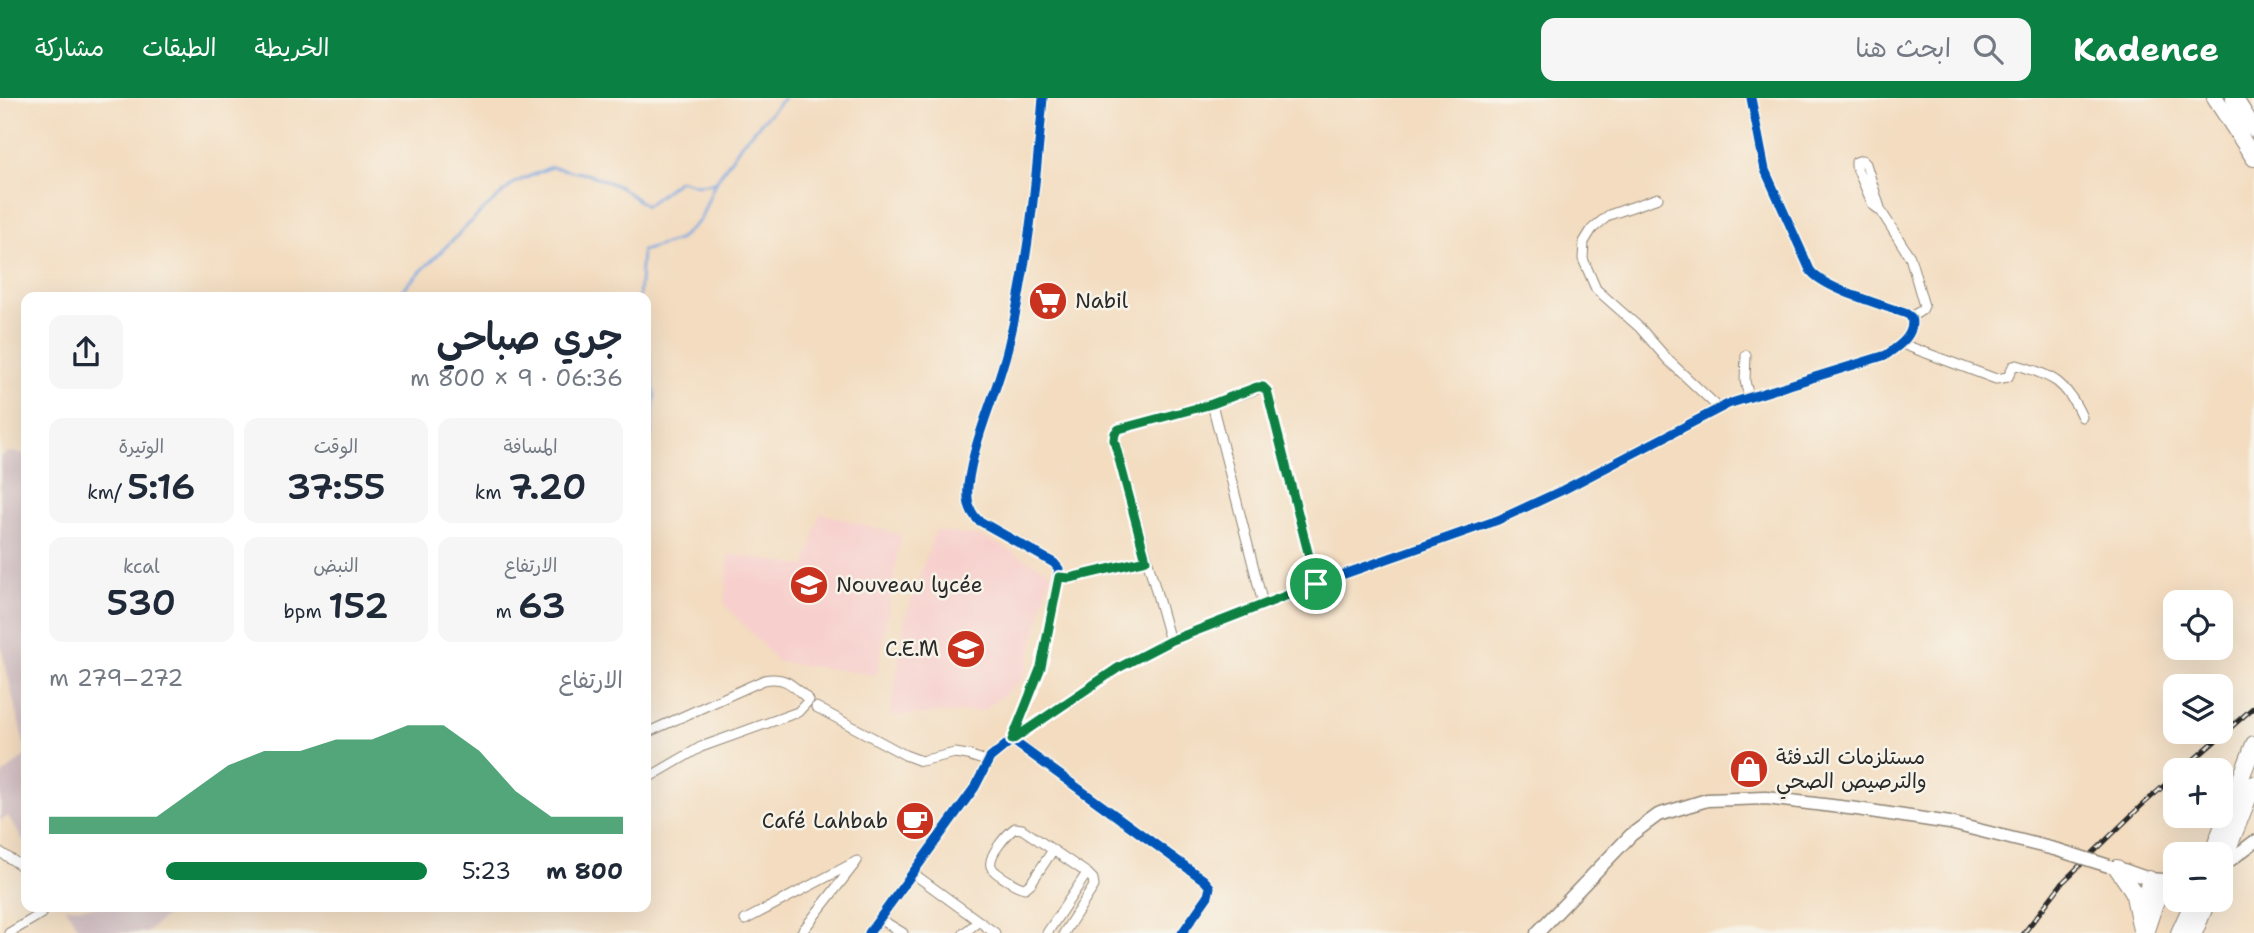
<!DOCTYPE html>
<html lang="ar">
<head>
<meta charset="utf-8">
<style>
  body { margin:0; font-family:"Shantell Sans","Playpen Sans Arabic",sans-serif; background:#f6f6f7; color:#1f2937; direction:rtl; height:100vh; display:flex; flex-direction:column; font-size:26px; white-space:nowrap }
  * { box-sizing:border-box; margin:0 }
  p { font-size:23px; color:#747a83 }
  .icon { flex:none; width:38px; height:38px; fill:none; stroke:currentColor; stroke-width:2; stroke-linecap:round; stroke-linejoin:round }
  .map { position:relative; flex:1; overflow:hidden; direction:ltr }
  .details { position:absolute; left:21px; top:194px; width:630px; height:620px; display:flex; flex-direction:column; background:#fff; border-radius:14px; box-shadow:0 7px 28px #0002; direction:rtl }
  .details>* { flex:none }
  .tools { position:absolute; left:2163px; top:492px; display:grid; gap:14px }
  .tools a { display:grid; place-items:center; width:70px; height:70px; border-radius:14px; background:#fff; box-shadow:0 7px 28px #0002; font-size:35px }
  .pin { position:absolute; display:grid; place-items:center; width:60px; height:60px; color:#fff; margin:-30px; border:4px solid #fff; border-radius:50%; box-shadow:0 2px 7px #0007 }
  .round { display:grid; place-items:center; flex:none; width:74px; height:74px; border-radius:14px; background:#f6f6f7 }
  .overview { display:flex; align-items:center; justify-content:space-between; height:119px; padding:0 28px }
  h1 { font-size:38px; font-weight:600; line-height:52px }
  .figures { display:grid; grid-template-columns:repeat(3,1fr); gap:10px; height:119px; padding:7px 28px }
  .figures div { display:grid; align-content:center; border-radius:14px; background:#f6f6f7; text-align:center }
  .figures b { font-size:35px; font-weight:600 }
  .figures small { font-size:19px; font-weight:400 }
  .figures p { font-size:19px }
  .chart { height:196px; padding:14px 28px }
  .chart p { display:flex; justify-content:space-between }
  .chart svg { width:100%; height:126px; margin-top:7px; fill:#0b8043; opacity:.7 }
  ul { padding:0 28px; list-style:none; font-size:23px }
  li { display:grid; grid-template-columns:112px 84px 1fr; align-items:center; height:52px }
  li i { height:18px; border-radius:9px; background:#0b8043 }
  header { display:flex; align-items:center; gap:42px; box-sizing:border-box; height:98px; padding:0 35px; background:#0b8043; color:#fff }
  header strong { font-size:33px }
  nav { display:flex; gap:38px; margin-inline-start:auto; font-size:24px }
  .search { width:490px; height:63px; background:#f6f6f7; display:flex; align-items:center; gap:18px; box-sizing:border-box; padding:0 24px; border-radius:14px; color:#747a83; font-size:26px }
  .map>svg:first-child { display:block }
  .built { fill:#f7d0cd }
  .industrial { fill:#d2bec3 }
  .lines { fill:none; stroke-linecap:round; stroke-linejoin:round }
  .stream { stroke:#77a6e1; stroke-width:2.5 }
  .street-casing { stroke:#8f8475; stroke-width:11 }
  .secondary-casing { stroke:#8f8475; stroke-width:15 }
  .highway-casing { stroke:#8f8475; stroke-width:18 }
  .street { stroke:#fff; stroke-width:9 }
  .secondary { stroke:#fff; stroke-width:12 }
  .highway { stroke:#fff; stroke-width:16 }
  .rail-casing { stroke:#2b2b2b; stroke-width:5 }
  .rail { stroke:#f7f3e8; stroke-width:2.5; stroke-dasharray:8; stroke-linecap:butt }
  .secondary-bridge-casing { stroke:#8f8475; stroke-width:15; stroke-linecap:butt }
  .secondary-bridge { stroke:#fff; stroke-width:12 }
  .cycleway-casing { stroke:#f7f3e8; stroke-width:13 }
  .cycleway { stroke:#0057b8; stroke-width:9 }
  .route-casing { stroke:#fff; stroke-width:14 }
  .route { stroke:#0b8043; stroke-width:9 }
  .labels { text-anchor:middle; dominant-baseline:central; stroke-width:5; stroke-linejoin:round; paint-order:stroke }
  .poi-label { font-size:21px; fill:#2b2b2b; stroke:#f7f3e8; text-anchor:start }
</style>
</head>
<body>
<header>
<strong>Kadence</strong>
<div class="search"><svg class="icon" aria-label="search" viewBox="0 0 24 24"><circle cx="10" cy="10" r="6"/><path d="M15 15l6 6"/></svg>ابحث هنا</div>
<nav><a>الخريطة</a><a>الطبقات</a><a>مشاركة</a></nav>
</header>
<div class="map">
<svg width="2254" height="835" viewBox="0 0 2254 835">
  <rect width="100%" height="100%" fill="#f7f3e8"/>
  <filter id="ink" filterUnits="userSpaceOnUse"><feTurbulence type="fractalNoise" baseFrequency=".0143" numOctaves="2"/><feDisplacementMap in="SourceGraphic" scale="14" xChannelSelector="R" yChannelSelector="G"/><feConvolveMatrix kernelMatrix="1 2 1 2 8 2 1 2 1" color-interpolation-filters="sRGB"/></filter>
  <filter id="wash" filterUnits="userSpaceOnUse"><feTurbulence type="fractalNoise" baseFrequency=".00686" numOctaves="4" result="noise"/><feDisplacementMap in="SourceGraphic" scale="28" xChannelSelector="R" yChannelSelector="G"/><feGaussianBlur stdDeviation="1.57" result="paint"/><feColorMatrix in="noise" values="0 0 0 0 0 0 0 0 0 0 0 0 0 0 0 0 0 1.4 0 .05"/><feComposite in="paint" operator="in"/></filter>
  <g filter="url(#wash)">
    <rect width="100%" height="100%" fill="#f3dcbf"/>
    <path class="built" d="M820 415 901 437 877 577 778 564 724 506 729 456 806 468Z
      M935 433 983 439 1051 474 1024 582 982 613 890 618 905 521Z"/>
    <path class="industrial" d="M9 354 26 356V654L0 545V359Z
      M26 657V747L8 718 0 723V679Z
      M65 809H176L146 835H82Z"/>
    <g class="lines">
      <path class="stream" d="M394 200 478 117 514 85 551 69 591 77 620 89 646 108 679 82 697 87 715 85 742 45 784 0
        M639 200 642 153 678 142 700 122 715 85
        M646 230 655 299 646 380"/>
    </g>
  </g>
  <g filter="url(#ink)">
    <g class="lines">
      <g class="street-casing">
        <path id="street" d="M1862 62 1866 66 1881 113 1873 107 1856 68V64Z
          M1658 100 1609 117 1592 131 1584 144 1583 161 1596 191 1640 230 1669 263 1719 310
          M1881 113 1910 159 1924 208 1922 212 1911 219
          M1902 246 1996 281 2008 279 2013 268 2017 267C2054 278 2066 284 2082 319
          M1746 257 1745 283 1749 299
          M1212 306 1263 506
          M1059 479 1070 480 1146 462
          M1170 543 1114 342 1115 335 1119 331 1212 306 1263 289 1267 293 1316 486
          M816 609 905 657 921 663 955 655 968 657 989 664
          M646 635 764 582C786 578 792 587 809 602L798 614 701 649 646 681
          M1053 752 1031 785 1025 790C1017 789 1011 784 1004 780 1000 777 993 774 991 768 988 757 1007 736 1015 730L1022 731 1087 775 1093 781 1094 788 1064 835
          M0 754 26 771
          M914 776 995 835
          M880 821 903 835
          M745 822 857 763 801 835
          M9 835 41 816 46 808
          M869 835 975 689 990 660 1012 642 1041 569 1059 471 1054 465 978 422C968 412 967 401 968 387 974 339 997 295 1008 249 1028 167 1036 84 1043 0
          M964 835 979 823
          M1047 835 1087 775
          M1182 835 1208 798 1210 789 1204 782 1012 642 1118 570 1170 543 1316 486 1498 422 1563 392 1728 306 1886 257C1899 248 1916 237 1911 219L1907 216C1884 207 1823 191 1810 172L1765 72 1751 0"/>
      </g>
      <g class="secondary-casing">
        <path id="secondary" d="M2115 769 2149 781 2175 783
          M2221 769 2254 744
          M1537 835 1631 737 1658 717 1707 702 1766 700 1857 711 1950 725 2058 752"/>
      </g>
      <g class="highway-casing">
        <path id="highway" d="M2215 0 2254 60
          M2234 0 2254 31
          M2212 756 2254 646
          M2221 768 2254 686
          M2117 770 2133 793 2141 832
          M2145 816 2149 781
          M2145 835 2154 808 2168 782
          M2179 835 2194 802
          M2194 835 2208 802"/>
      </g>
      <use href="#street" class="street"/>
      <use href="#secondary" class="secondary"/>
      <use href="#highway" class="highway"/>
      <g class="rail-casing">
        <path id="rail" d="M2182 672 2254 609
          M2024 835 2063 784 2141 708 2175 678"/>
      </g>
      <use href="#rail" class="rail"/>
      <g class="secondary-bridge-casing">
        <path id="secondary-bridge" d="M2058 752 2109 768"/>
      </g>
      <use href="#secondary-bridge" class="secondary-bridge"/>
      <g class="cycleway-casing">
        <path id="cycleway" d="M869 835 975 689 990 660 1012 642 1041 569 1059 471 1054 465 978 422C968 412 967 401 968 387 974 339 997 295 1008 249 1028 167 1036 84 1043 0
          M1182 835 1208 798 1210 789 1204 782 1012 642 1118 570 1170 543 1316 486 1498 422 1563 392 1728 306 1886 257C1899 248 1916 237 1911 219L1907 216C1884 207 1823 191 1810 172L1765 72 1751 0"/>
      </g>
      <use href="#cycleway" class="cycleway"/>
    </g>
  </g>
  <g class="lines" filter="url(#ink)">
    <g class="route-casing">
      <path id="route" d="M1257 289H1263L1267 293 1316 486 1170 543 1118 570 1012 642 1041 569 1059 479 1070 480 1146 462 1114 342 1115 335 1119 331 1212 306Z"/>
    </g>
    <use href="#route" class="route"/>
  </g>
  <defs>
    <g id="supermarket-disc" transform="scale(2.0125)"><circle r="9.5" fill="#c8321e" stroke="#f7f3e8"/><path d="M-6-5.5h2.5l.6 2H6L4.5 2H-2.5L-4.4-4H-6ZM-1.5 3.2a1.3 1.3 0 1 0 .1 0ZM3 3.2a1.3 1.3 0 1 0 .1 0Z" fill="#fff"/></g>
    <g id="school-disc" transform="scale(2.0125)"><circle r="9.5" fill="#c8321e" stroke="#f7f3e8"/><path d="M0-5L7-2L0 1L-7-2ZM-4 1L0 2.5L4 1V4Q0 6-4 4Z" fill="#fff"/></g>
    <g id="shop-disc" transform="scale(2.0125)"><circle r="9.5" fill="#c8321e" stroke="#f7f3e8"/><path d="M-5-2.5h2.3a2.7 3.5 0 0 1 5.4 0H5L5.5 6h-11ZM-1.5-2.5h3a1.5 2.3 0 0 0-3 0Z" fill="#fff"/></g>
    <g id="cafe-disc" transform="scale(2.0125)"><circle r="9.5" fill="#c8321e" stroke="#f7f3e8"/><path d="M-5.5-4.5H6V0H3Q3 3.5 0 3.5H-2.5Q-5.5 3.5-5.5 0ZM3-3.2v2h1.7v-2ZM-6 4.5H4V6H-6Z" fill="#fff"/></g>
  </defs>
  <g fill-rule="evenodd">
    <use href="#supermarket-disc" x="1048" y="203"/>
    <use href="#school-disc" x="809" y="487"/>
    <use href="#school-disc" x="966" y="551"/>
    <use href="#shop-disc" x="1749" y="671"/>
    <use href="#cafe-disc" x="915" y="723"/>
  </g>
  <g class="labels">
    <g class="poi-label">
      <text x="1075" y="203">Nabil</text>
      <text x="836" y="487">Nouveau lycée</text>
      <text x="939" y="551" text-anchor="end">C.E.M</text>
      <text x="1776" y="659">مستلزمات التدفئة<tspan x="1776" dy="24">والترصيص الصحي</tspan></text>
      <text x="888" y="723" text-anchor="end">Café Lahbab</text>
    </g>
  </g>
</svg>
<div class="tools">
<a><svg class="icon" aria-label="locate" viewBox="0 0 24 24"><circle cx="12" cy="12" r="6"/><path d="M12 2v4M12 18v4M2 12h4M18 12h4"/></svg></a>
<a><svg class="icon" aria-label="layers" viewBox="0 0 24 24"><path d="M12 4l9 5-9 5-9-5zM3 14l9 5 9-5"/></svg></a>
<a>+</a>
<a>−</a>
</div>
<div class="pin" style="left:1316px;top:486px;background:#1e9e55"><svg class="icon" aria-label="arrive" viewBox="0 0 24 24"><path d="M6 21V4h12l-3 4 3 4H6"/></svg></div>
<section class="details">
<div class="overview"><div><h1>جري صباحي</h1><p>06:36 · 9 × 800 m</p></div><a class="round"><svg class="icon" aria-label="share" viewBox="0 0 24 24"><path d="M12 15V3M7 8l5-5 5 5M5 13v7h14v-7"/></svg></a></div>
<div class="figures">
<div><p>المسافة</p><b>7.20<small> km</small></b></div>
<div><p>الوقت</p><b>37:55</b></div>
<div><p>الوتيرة</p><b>5:16<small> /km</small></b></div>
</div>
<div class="figures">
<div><p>الارتفاع</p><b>63<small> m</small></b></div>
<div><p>النبض</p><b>152<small> bpm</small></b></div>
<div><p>kcal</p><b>530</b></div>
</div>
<div class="chart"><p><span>الارتفاع</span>272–279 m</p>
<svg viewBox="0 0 160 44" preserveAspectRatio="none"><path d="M0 44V38L10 38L20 38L30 38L40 29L50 20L60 15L70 15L80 11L90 11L100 6L110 6L120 15L130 29L140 38L150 38L160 38V44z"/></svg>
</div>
<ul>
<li><b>800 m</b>5:23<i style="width:69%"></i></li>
</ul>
</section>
</div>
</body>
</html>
